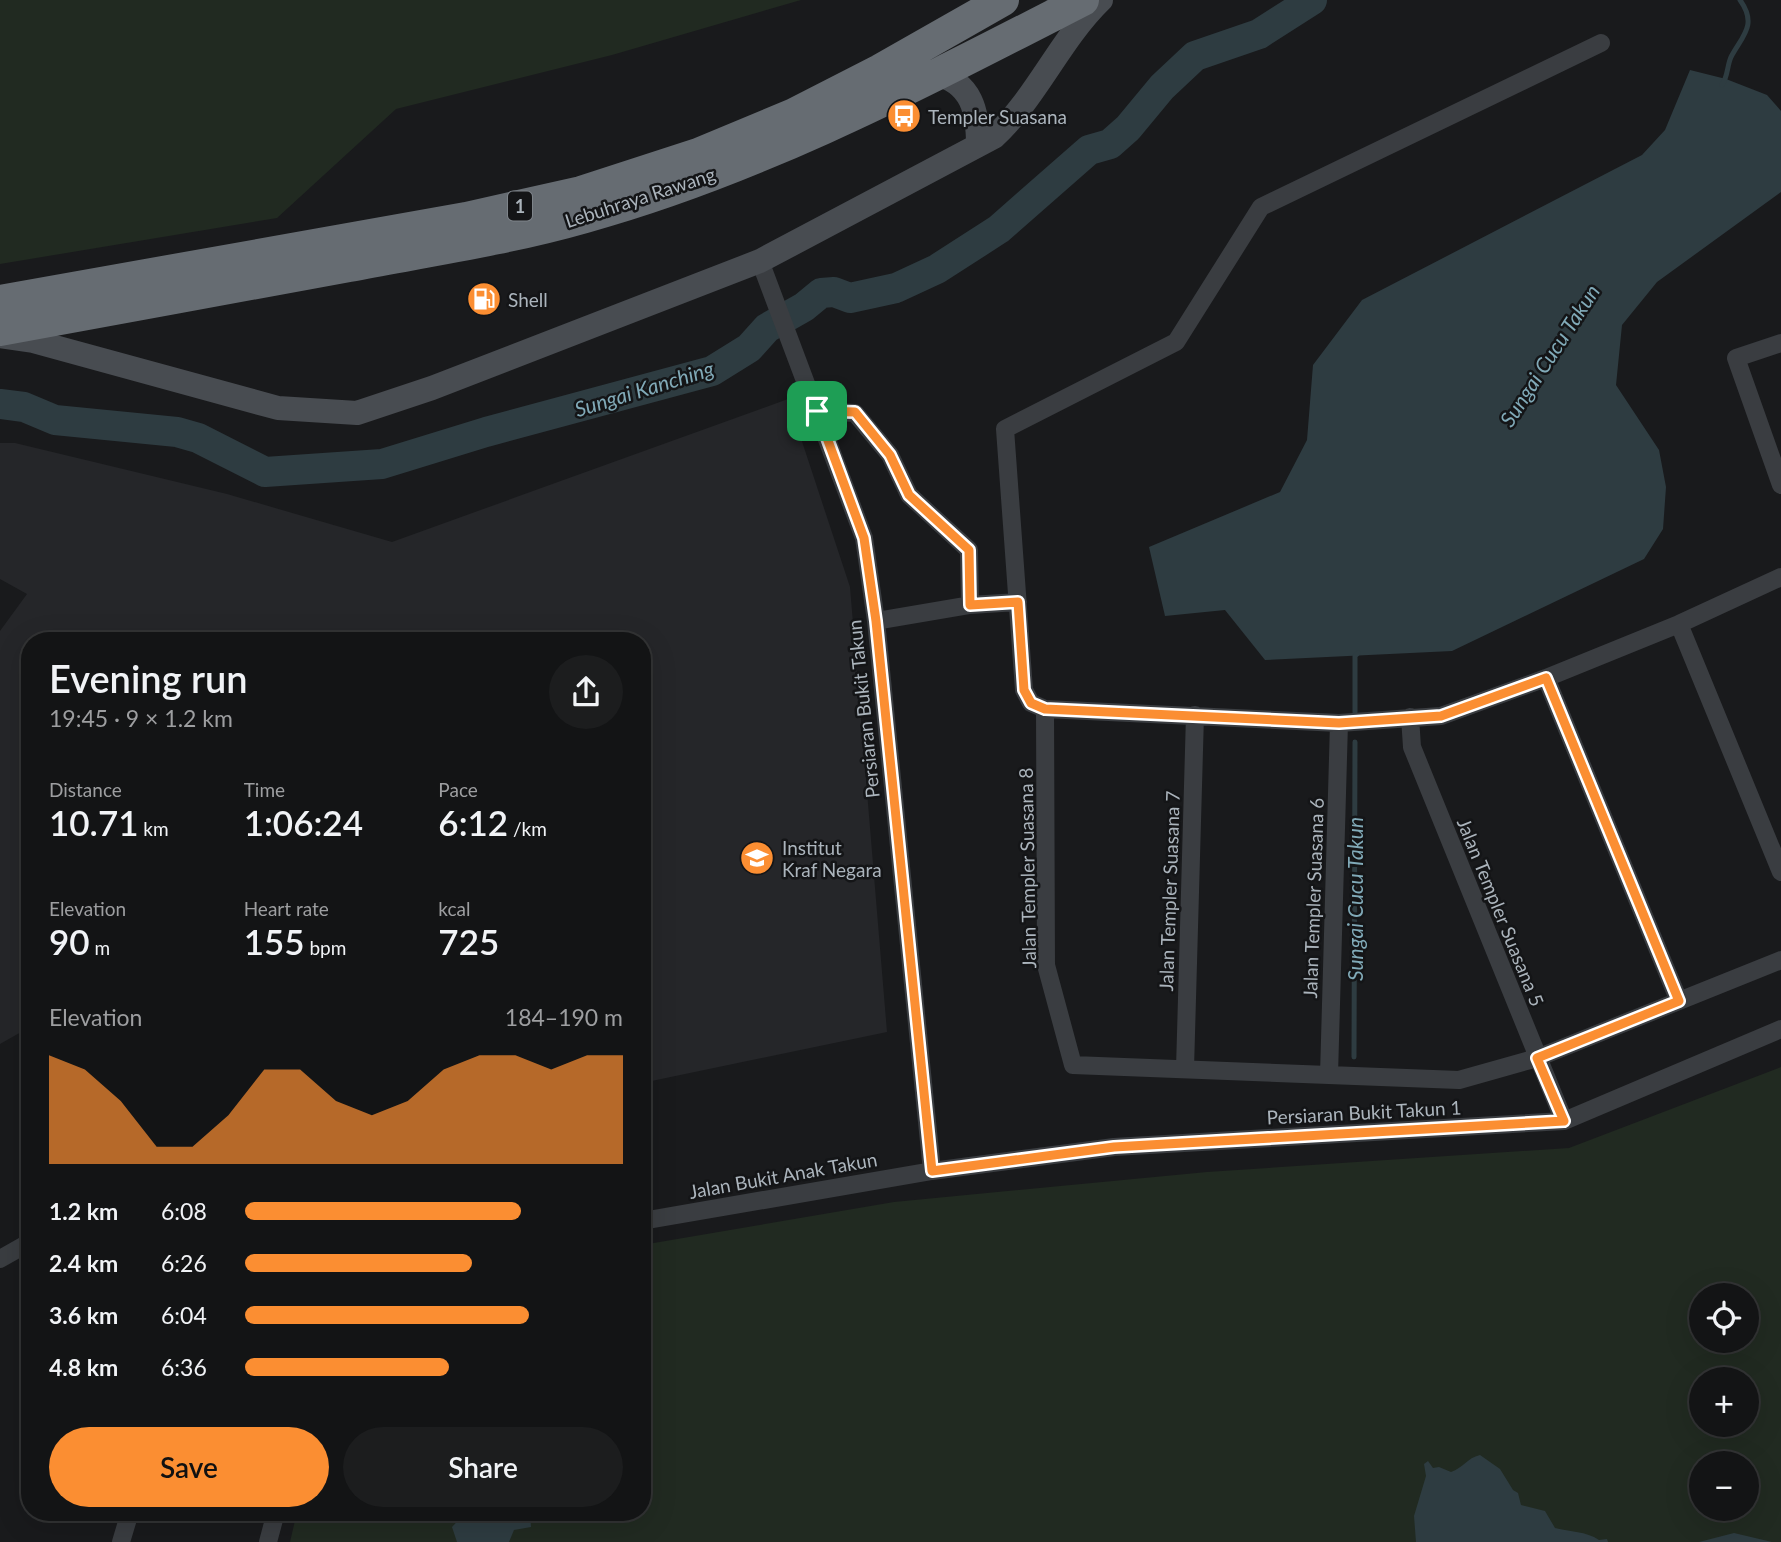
<!DOCTYPE html>
<html lang="en">
<head>
<meta charset="utf-8">
<style>
  body { margin:0; font-family:Lato,sans-serif; background:#1c1d1e; color:#f1f3f6; height:100vh; display:flex; flex-direction:column; font-size:26px; white-space:nowrap }
  * { box-sizing:border-box; margin:0 }
  p { font-size:23px; color:#9d9ea0 }
  .icon { flex:none; width:38px; height:38px; fill:none; stroke:currentColor; stroke-width:2; stroke-linecap:round; stroke-linejoin:round }
  .map { position:relative; flex:1; overflow:hidden }
  .panel { position:absolute; left:21px; top:632px; width:630px; height:889px; display:flex; flex-direction:column; background:#131415; border-radius:28px; box-shadow:0 7px 28px #0002,0 0 0 2px #323334 }
  .panel>* { flex:none }
  .buttons { position:absolute; left:1689px; top:1283px; display:grid; gap:14px }
  .buttons a { display:grid; place-items:center; width:70px; height:70px; border-radius:50%; background:#131415; box-shadow:0 7px 28px #0002,0 0 0 2px #323334; font-size:35px }
  .pin { position:absolute; display:grid; place-items:center; width:60px; height:60px; color:#fff; margin:-30px; border-radius:14px; box-shadow:0 4px 10px #0006 }
  .round { display:grid; place-items:center; flex:none; width:74px; height:74px; border-radius:37px; background:#1c1d1e }
  .overview { display:flex; align-items:center; justify-content:space-between; height:119px; padding:0 28px }
  h1 { font-size:38px; font-weight:600; line-height:52px }
  .metrics { display:grid; grid-template-columns:repeat(3,1fr); gap:10px; height:119px; padding:7px 28px }
  .metrics div { display:grid; align-content:center }
  .metrics b { font-size:35px; font-weight:600 }
  .metrics small { font-size:19px; font-weight:400 }
  .metrics p { font-size:19px }
  .chart { height:196px; padding:14px 28px }
  .chart p { display:flex; justify-content:space-between }
  .chart svg { width:100%; height:126px; margin-top:7px; fill:#fb8e32; opacity:.7 }
  .primary-button { display:flex; gap:14px; margin-top:auto; padding:14px 28px }
  .primary-button a { flex:1; height:80px; border-radius:42px; background:#fb8e32; color:#111; font-size:28px; font-weight:600; line-height:80px; text-align:center }
  .primary-button a+a { background:#1c1d1e; color:#f1f3f6 }
  ul { padding:0 28px; list-style:none; font-size:23px }
  li { display:grid; grid-template-columns:112px 84px 1fr; align-items:center; height:52px }
  li i { height:18px; border-radius:9px; background:#fb8e32 }
  .map>svg:first-child { display:block }
  .built { fill:#252629 }
  .green { fill:#212a21; fill-rule:evenodd }
  .water { fill:#2e3c41 }
  .lines { fill:none; stroke-linecap:round; stroke-linejoin:round }
  .stream { stroke:#2e3c41; stroke-width:5 }
  .river { stroke:#2e3c41; stroke-width:30 }
  .street { stroke:#3a3d41; stroke-width:18 }
  .secondary { stroke:#484c51; stroke-width:24 }
  .highway { stroke:#666c72; stroke-width:32 }
  .route-casing { stroke:#fff; stroke-width:14 }
  .route { stroke:#fb8e32; stroke-width:9 }
  .labels { text-anchor:middle; dominant-baseline:central; stroke-width:5; stroke-linejoin:round; paint-order:stroke }
  .shield { fill:#141517; stroke:#7e848a; stroke-width:2 }
  .shield-label { font-size:18px; font-weight:bold; fill:#abb4bc }
  .poi-label { font-size:19px; fill:#abb4bc; stroke:#141517; text-anchor:start }
  .street-label { font-size:19px; fill:#abb4bc; stroke:#141517 }
  .water-label { font-size:21px; font-style:italic; fill:#81aab8; stroke:#141517 }
</style>
</head>
<body>
<div class="map">
<svg width="1781" height="1542" viewBox="0 0 1781 1542">
  <rect width="100%" height="100%" fill="#191a1c"/>
  <path class="built" d="M788 399 850 587 887 1032 642 1083V640H30V1027L0 1044V631L27 594 0 579V443H15L227 494 392 542Z"/>
  <path class="green" d="M0 0H801L612 55 396 109 277 218 0 264Z
    M1781 1067V1542H290L297 1512H642V1245L894 1202 1207 1172 1569 1148ZM1701 1295H1746V1340H1701ZM1701 1379H1746V1424H1701ZM1701 1463H1746V1508H1701Z"/>
  <path class="water" d="M1690 70 1726 79 1767 95 1781 111V192L1657 282 1622 325 1616 385 1659 450 1666 487 1663 529 1644 559 1452 651 1265 660 1225 610 1165 616 1149 547 1280 492 1307 440 1313 365 1362 300 1642 155 1665 130Z
    M1480 1455 1500 1469 1513 1490 1518 1493 1521 1505 1545 1511 1555 1528C1570 1532 1586 1531 1599 1540L1607 1539 1608 1542H1416L1414 1516 1426 1476 1424 1464 1428 1461 1433 1468 1439 1467 1451 1472C1463 1468 1467 1458 1480 1455Z
    M466 1512H530L531 1527 514 1530 509 1542H457L452 1527Z
    M1734 1533 1772 1542H1699Z"/>
  <g class="lines">
    <path class="stream" d="M1722 85C1728 76 1727 66 1731 57 1742 36 1758 25 1740 0
      M1355 712V656L1358 653
      M1354 1057 1355 742"/>
    <path class="river" d="M0 404 24 407 55 420 177 432 198 438 265 472 382 464 486 432 712 371 749 348 767 328 804 307 821 293 834 292 850 298 896 288 937 269 999 229 1089 150 1110 144 1128 128 1162 87 1195 56 1259 34 1312 0"/>
    <path class="street" d="M1601 43 1261 207 1176 342 1005 429 1024 690 1031 703 1045 709 1339 723 1441 716 1546 678 1679 624 1781 577
      M760 261 864 538 876 621 932 1171
      M1781 343 1736 358 1781 485
      M817 411 855 413 890 455 909 495 969 550 970 605
      M876 621 970 605 1018 602
      M1679 624 1781 872
      M1546 678 1679 1001
      M1045 709 1046 965 1073 1065 1459 1080 1537 1058 1781 960
      M1410 717 1412 747 1564 1121
      M1185 1069 1195 715
      M1329 1075 1339 723
      M642 1221 932 1171 1114 1147 1564 1121 1781 1029
      M0 1259 30 1242
      M121 1542 130 1512
      M268 1542 276 1512"/>
    <path class="secondary" d="M935 74C972 82 978 112 978 145
      M0 336 33 341 278 408 357 413 432 388 760 261 994 137C1037 97 1059 41 1101 0"/>
    <path class="highway" d="M0 301 466 218 581 192 698 154 794 114 880 70 1003 0
      M0 330C116 309 233 287 349 266 428 251 508 239 585 217 759 169 923 82 1083 0"/>
  </g>
  <g class="lines">
    <g class="route-casing">
      <path id="route" d="M817 411 855 412 890 455 909 495 969 550 970 605 1018 602 1024 690 1031 703 1045 709 1339 723 1441 716 1546 678 1679 1001 1537 1058 1564 1121 1114 1147 932 1171 876 621 864 538Z"/>
    </g>
    <use href="#route" class="route"/>
  </g>
  <defs>
    <g id="bus-disc" transform="scale(1.75)"><circle r="9.5" fill="#fb8e32" stroke="#141517"/><path d="M-5-6H5V4H4V6H2V4H-2V6H-4V4H-5ZM-3.5-4V0h7V-4ZM-3.5 1.2v1.5H-2V1.2ZM2 1.2v1.5H3.5V1.2Z" fill="#fff"/></g>
    <g id="fuel-disc" transform="scale(1.75)"><circle r="9.5" fill="#fb8e32" stroke="#141517"/><path d="M-5.5-6h7V0h2V4h1.3V-2.5L3-4.5l.8-.8L6-3V5H2.5V1h-1V6h-7ZM-4.2-4.7v3.2H.2V-4.7Z" fill="#fff"/></g>
    <g id="university-disc" transform="scale(1.75)"><circle r="9.5" fill="#fb8e32" stroke="#141517"/><path d="M0-5L7-2L0 1L-7-2ZM-4 1L0 2.5L4 1V4Q0 6-4 4Z" fill="#fff"/></g>
  </defs>
  <g fill-rule="evenodd">
    <use href="#bus-disc" x="904" y="116"/>
    <use href="#fuel-disc" x="484" y="299"/>
    <use href="#university-disc" x="757" y="858"/>
  </g>
  <g class="labels">
    <rect class="shield" x="508" y="191.5" width="24" height="29" rx="5"/>
    <g class="shield-label">
      <text x="520" y="206">1</text>
    </g>
    <g class="poi-label">
      <text x="928" y="116">Templer Suasana</text>
      <text x="508" y="299">Shell</text>
      <text x="782" y="847">Institut<tspan x="782" dy="22">Kraf Negara</tspan></text>
    </g>
    <g class="street-label">
      <text transform="translate(640 197) rotate(-18)">Lebuhraya Rawang</text>
      <text transform="translate(863 709) rotate(-96)">Persiaran Bukit Takun</text>
      <text transform="translate(1027 868) rotate(-91)">Jalan Templer Suasana 8</text>
      <text transform="translate(1169 891) rotate(-88)">Jalan Templer Suasana 7</text>
      <text transform="translate(1313 898) rotate(-88)">Jalan Templer Suasana 6</text>
      <text transform="translate(1501 912) rotate(68)">Jalan Templer Suasana 5</text>
      <text transform="translate(1364 1112) rotate(-3)">Persiaran Bukit Takun 1</text>
      <text transform="translate(783 1175) rotate(-10)">Jalan Bukit Anak Takun</text>
    </g>
    <g class="water-label">
      <text transform="translate(1549 355) rotate(-57)">Sungai Cucu Takun</text>
      <text transform="translate(644 388) rotate(-17)">Sungai Kanching</text>
      <text transform="translate(1354 899) rotate(-90)">Sungai Cucu Takun</text>
    </g>
  </g>
</svg>
<div class="buttons">
<a><svg class="icon" aria-label="locate" viewBox="0 0 24 24"><circle cx="12" cy="12" r="6"/><path d="M12 2v4M12 18v4M2 12h4M18 12h4"/></svg></a>
<a>+</a>
<a>−</a>
</div>
<div class="pin" style="left:817px;top:411px;background:#1e9e55"><svg class="icon" aria-label="arrive" viewBox="0 0 24 24"><path d="M6 21V4h12l-3 4 3 4H6"/></svg></div>
<section class="panel">
<div class="overview"><div><h1>Evening run</h1><p>19:45 · 9 × 1.2 km</p></div><a class="round"><svg class="icon" aria-label="share" viewBox="0 0 24 24"><path d="M12 15V3M7 8l5-5 5 5M5 13v7h14v-7"/></svg></a></div>
<div class="metrics">
<div><p>Distance</p><b>10.71<small> km</small></b></div>
<div><p>Time</p><b>1:06:24</b></div>
<div><p>Pace</p><b>6:12<small> /km</small></b></div>
</div>
<div class="metrics">
<div><p>Elevation</p><b>90<small> m</small></b></div>
<div><p>Heart rate</p><b>155<small> bpm</small></b></div>
<div><p>kcal</p><b>725</b></div>
</div>
<div class="chart"><p><span>Elevation</span>184–190 m</p>
<svg viewBox="0 0 160 44" preserveAspectRatio="none"><path d="M0 44V6L10 11L20 22L30 38L40 38L50 27L60 11L70 11L80 22L90 27L100 22L110 11L120 6L130 6L140 11L150 6L160 6V44z"/></svg>
</div>
<ul>
<li><b>1.2 km</b>6:08<i style="width:73%"></i></li>
<li><b>2.4 km</b>6:26<i style="width:60%"></i></li>
<li><b>3.6 km</b>6:04<i style="width:75%"></i></li>
<li><b>4.8 km</b>6:36<i style="width:54%"></i></li>
</ul>
<div class="primary-button"><a>Save</a><a>Share</a></div>
</section>
</div>
</body>
</html>
